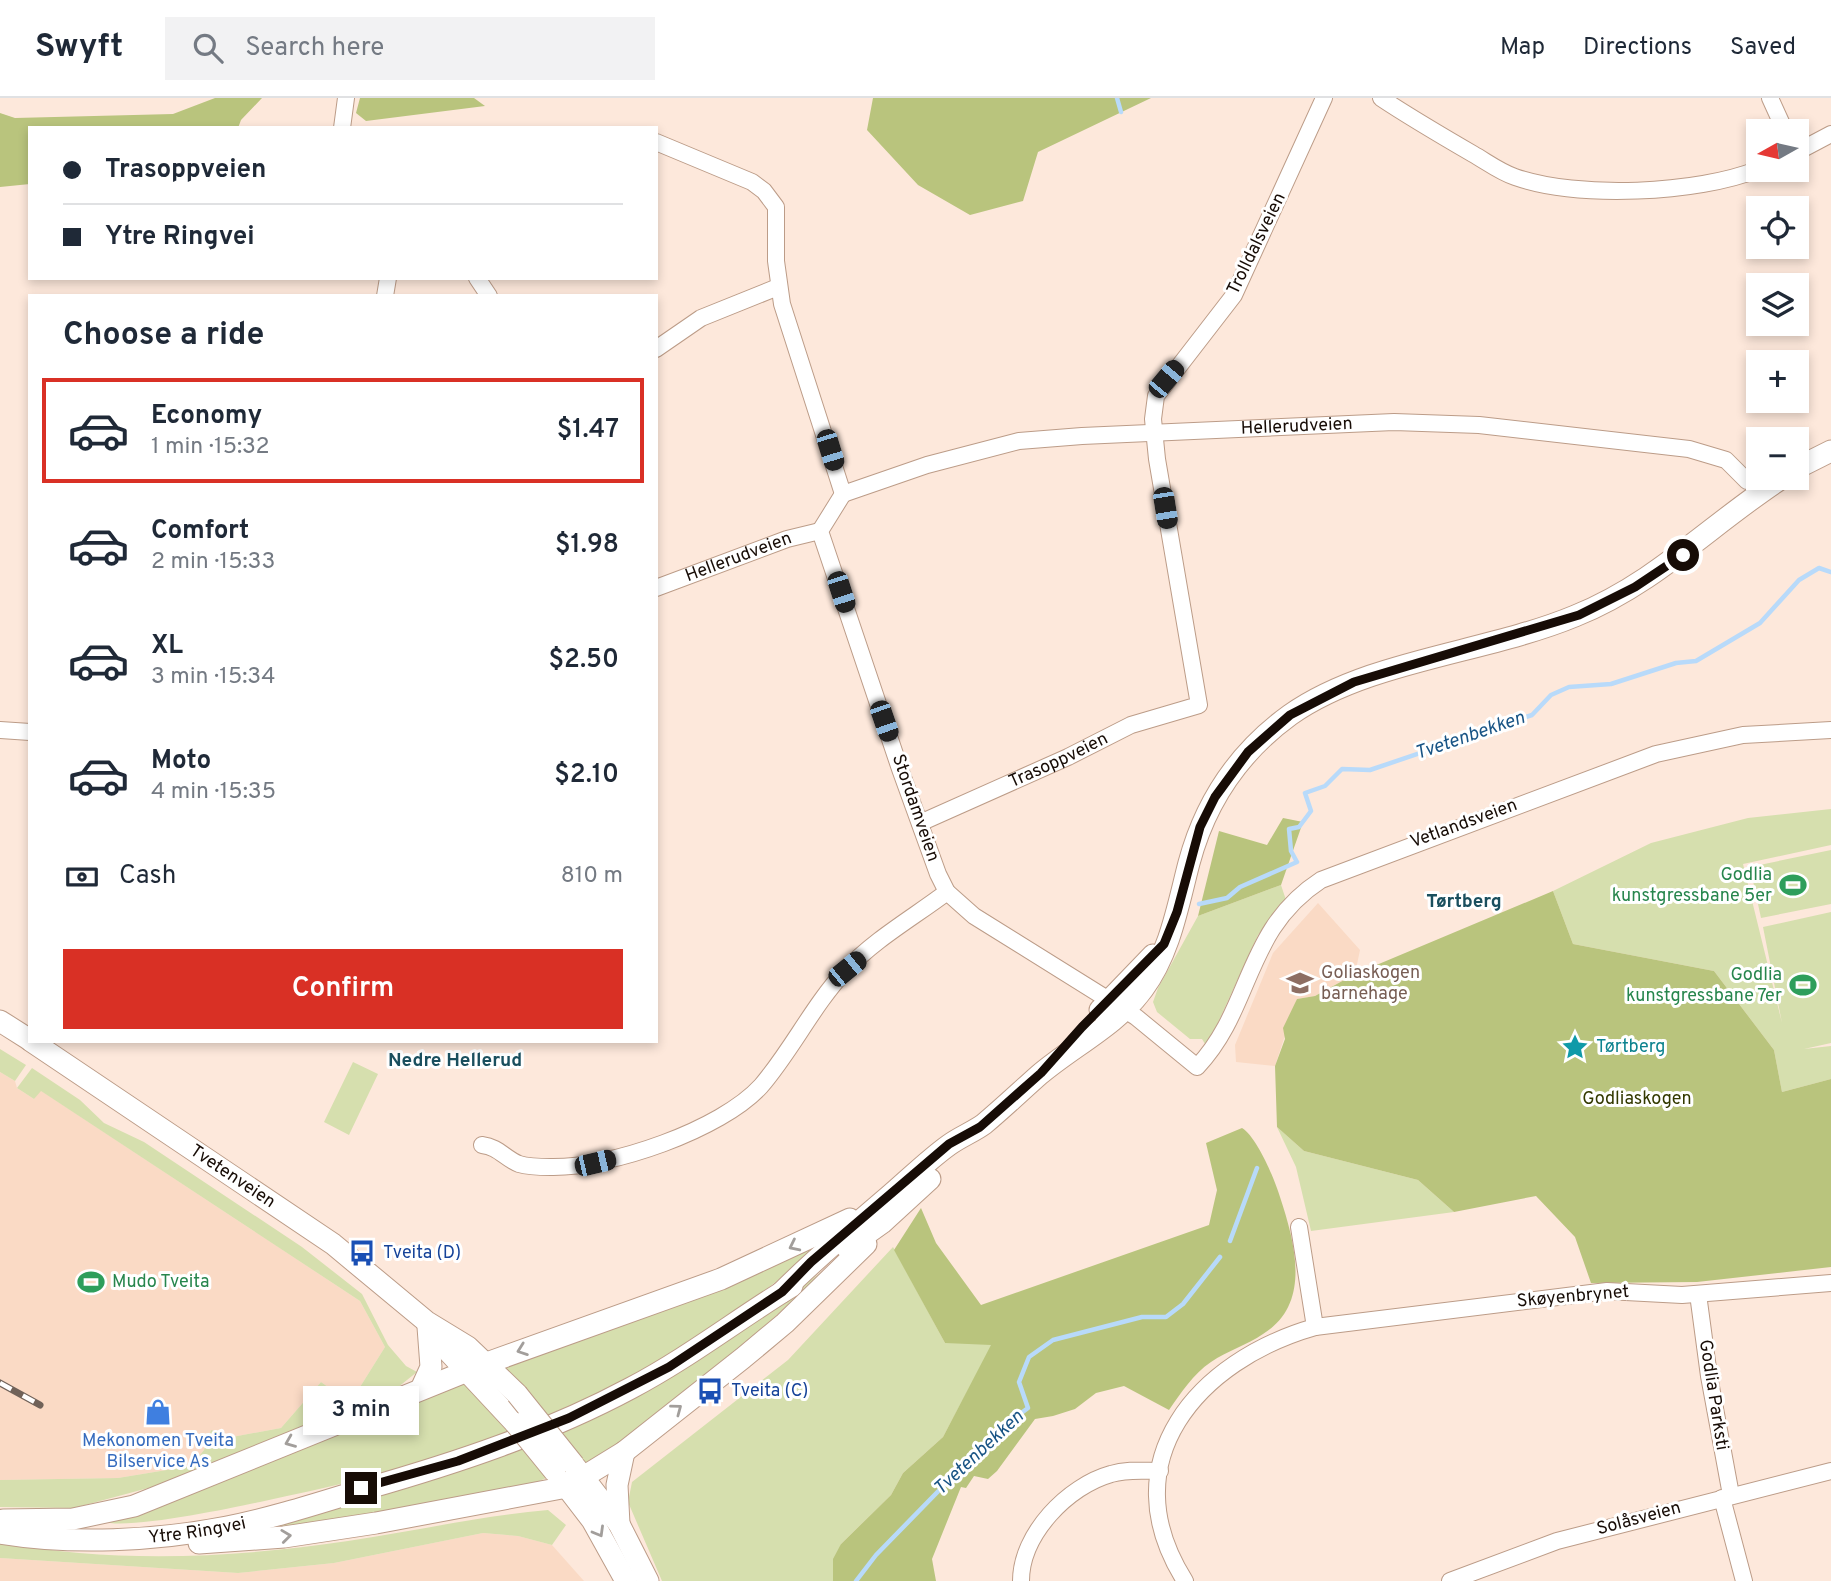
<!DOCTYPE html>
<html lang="en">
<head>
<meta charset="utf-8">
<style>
  body { margin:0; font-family:Overpass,sans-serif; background:#f2f2f3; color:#1f2937; height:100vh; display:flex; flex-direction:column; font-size:26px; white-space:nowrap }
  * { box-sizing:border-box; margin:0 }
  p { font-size:23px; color:#747a83 }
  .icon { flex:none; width:38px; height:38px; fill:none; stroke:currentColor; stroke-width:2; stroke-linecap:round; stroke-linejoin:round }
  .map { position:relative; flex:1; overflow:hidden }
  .sheet { position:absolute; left:28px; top:196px; width:630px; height:749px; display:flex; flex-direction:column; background:#fff; border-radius:0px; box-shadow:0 4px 10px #0003 }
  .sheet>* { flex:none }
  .banner { position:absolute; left:28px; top:28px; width:630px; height:154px; border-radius:0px; box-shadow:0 4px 10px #0003; display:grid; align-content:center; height:154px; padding:0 35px; background:#fff }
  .needle { width:46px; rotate:262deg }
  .buttons { position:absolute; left:1746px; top:21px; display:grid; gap:14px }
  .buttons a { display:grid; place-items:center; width:63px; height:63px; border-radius:0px; background:#fff; box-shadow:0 4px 10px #0003; font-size:35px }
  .end { position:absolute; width:32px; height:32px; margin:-16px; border:9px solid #170c06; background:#fff; box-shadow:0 0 0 4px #fff }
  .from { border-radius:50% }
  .bubble { position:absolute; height:49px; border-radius:0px; background:#fff; box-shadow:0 4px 10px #0003; font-size:23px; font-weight:600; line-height:49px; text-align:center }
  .car { position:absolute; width:21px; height:42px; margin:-21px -10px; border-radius:9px; box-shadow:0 0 5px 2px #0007; background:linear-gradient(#222 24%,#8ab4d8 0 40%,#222 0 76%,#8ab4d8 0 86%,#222 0) }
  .banner b { display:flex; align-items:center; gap:24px; height:66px; font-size:26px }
  .banner b+b { border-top:2px solid #e0e1e3 }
  .banner i { width:18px; height:18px; background:#1f2937 }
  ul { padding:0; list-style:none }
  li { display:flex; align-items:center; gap:21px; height:105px; margin:0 14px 10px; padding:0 21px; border:4px solid transparent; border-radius:0px }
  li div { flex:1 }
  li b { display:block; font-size:26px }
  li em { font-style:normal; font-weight:600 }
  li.active { border-color:#d93025 }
  li>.icon { width:63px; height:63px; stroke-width:1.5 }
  h2 { padding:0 35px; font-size:32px; line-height:84px }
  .pay { display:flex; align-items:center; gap:18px; height:77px; padding:0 35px; font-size:26px }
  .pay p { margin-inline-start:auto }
  .cta { display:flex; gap:14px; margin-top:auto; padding:14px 35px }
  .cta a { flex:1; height:80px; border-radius:0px; background:#d93025; color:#fff; font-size:28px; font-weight:600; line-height:80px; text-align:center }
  header { display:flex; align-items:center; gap:42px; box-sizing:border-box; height:98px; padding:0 35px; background:#fff; border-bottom:2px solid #e0e1e3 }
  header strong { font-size:33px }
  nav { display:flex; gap:38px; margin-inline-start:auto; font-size:24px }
  .search { width:490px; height:63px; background:#f2f2f3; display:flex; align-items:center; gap:18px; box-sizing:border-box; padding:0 24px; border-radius:0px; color:#747a83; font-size:26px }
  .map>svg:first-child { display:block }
  .built { fill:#fadac5 }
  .green { fill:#d6dfae }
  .forest { fill:#b9c47d }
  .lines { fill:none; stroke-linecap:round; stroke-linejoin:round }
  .stream { stroke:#b8dafa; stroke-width:4.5 }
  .minor-casing { stroke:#bc9c88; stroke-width:18 }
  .secondary-casing { stroke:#bc9c88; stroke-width:23 }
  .minor { stroke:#fff; stroke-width:16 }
  .secondary { stroke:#fff; stroke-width:21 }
  .rail-casing { stroke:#706259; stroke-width:7 }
  .rail { stroke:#fff; stroke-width:4.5; stroke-dasharray:13; stroke-linecap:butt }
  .secondary-bridge-casing { stroke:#bc9c88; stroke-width:23; stroke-linecap:butt }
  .secondary-bridge { stroke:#fff; stroke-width:21 }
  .oneway { stroke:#a29e9b }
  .route { stroke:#170c06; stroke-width:9 }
  .labels { text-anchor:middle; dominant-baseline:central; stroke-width:6; stroke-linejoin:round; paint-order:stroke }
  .street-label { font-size:18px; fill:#170c06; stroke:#fff }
  .leisure-label { font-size:18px; fill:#27864d; stroke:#fff; text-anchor:end }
  .education-label { font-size:18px; fill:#785e54; stroke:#fff; text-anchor:start }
  .culture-label { font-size:18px; fill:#0d838f; stroke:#fff; text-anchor:start }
  .park-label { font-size:18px; fill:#333900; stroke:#fff }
  .transit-label { font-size:18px; fill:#164399; stroke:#fff; text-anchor:start }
  .shop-label { font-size:18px; fill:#366cbe; stroke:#fff }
  .water-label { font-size:19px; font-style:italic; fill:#195485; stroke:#fff }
  .neighbourhood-label { font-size:19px; font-weight:bold; fill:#1a4f5e; stroke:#fff }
</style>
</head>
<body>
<header>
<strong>Swyft</strong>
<div class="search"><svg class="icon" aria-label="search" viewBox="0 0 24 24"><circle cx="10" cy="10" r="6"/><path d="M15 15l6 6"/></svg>Search here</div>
<nav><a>Map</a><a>Directions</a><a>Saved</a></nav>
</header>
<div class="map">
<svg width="1831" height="1483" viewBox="0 0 1831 1483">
  <rect width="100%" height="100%" fill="#fde8db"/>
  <path class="built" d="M 1318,805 L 1360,852 L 1355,876 L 1315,898 L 1297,901 L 1275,968 L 1236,964 L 1235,947 L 1273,855 Z
    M 0,974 L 15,983 L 17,990 L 34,1001 L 40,992 L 360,1203 L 385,1249 L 350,1305 L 321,1284 L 281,1330 L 232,1339 L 211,1332 L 204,1352 L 191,1368 L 118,1380 L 0,1382 Z
    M 483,1435 L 518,1438 L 552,1447 L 584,1483 L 0,1483 L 0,1460 L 238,1475 L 334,1465 Z"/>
  <path class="green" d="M 1831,711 L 1831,747 L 1743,766 L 1782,925 L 1763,829 L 1831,814 L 1831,945 L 1804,951 L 1831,948 L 1831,981 L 1782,994 L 1774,952 L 1714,873 L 1573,846 L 1553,793 L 1651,745 L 1748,720 Z
    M 1831,752 L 1831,806 L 1761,820 L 1750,769 Z
    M 1281,787 L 1286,802 L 1258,837 L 1211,940 L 1205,946 L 1202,941 L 1190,941 L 1157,914 L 1153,904 L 1158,890 L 1198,818 Z
    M 0,951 L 26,967 L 15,983 L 0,974 Z
    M 353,964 L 378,976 L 349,1037 L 324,1024 Z
    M 32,970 L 80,1002 L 104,1025 L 144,1044 L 302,1149 L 362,1196 L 388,1247 L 406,1268 L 417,1274 L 392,1294 L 349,1312 L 332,1312 L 270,1346 L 152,1389 L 74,1410 L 0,1409 L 0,1382 L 118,1380 L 191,1368 L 204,1352 L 211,1332 L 232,1339 L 281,1330 L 321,1284 L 350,1305 L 385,1249 L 360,1203 L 41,993 L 34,1001 L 17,990 Z
    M 1277,1029 L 1304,1053 L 1418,1082 L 1454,1114 L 1311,1133 L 1296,1069 Z
    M 824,1143 C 720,1237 597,1307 465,1351 C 398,1374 329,1389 260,1404 C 227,1411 133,1431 103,1424 Z
    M 893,1149 L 945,1245 L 993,1245 L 943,1339 L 903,1375 L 891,1397 L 841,1446 L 833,1483 L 662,1483 L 628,1404 L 632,1384 L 788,1262 Z
    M 831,1167 L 727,1263 L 592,1365 L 579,1365 L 522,1391 L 290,1431 L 239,1432 L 421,1384 L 774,1209 Z
    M 548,1412 L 566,1427 L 552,1447 L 518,1438 L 483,1435 L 334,1465 L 238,1475 L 0,1460 L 0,1444 C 115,1466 233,1460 348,1443 C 415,1433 480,1418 548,1412 Z"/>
  <path class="forest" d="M 215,0 L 262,0 L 241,22 L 238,30 L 30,30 L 30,86 L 0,89 L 0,15 L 15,20 L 173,16 Z
    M 360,0 L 474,0 L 485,8 L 366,23 L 356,15 Z
    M 873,0 L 1151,0 L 1038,54 L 1023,103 L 970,117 L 918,87 L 867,32 Z
    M 1283,720 L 1303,724 L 1281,787 L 1198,818 L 1219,733 L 1267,747 Z
    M 1553,793 L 1573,846 L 1714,873 L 1774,952 L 1782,994 L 1831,981 L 1831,1169 L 1697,1184 L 1591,1185 L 1575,1139 L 1536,1098 L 1454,1114 L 1418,1082 L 1304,1053 L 1277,1029 L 1275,968 L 1285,941 L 1283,930 L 1297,901 L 1315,898 L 1355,876 Z
    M 1242,1030 C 1257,1039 1275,1082 1280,1099 C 1295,1145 1312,1206 1263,1236 C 1247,1247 1227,1253 1211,1264 C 1193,1276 1181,1295 1169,1312 L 1124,1288 L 1096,1295 L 1075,1311 L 1053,1318 L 1035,1321 L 997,1373 L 988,1381 L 974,1378 L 966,1390 L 961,1389 L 932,1461 L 936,1483 L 833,1483 L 833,1461 L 841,1446 L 891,1397 L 903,1375 L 943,1339 L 991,1247 L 945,1245 L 894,1152 L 921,1110 L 936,1145 L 981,1207 L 1209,1127 L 1217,1092 L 1206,1045 Z"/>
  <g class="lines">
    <path class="stream" d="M 1117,0 L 1121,14
      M 1199,806 L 1227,800 L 1240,789 L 1297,764 L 1291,753 L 1289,731 L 1299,729 L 1311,713 L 1305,695 L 1325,688 L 1342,671 L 1370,672 L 1532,617 L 1551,597 L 1569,589 L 1611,586 L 1676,565 L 1696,563 L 1760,525 L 1799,482 L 1819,470 L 1831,474
      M 1230,1143 L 1257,1070
      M 856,1483 L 876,1457 L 997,1333 L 1028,1310 L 1019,1284 L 1029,1259 L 1053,1242 L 1142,1219 L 1166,1219 L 1183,1206 L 1220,1159"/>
    <g class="minor-casing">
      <g id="minor">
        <path d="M 1381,0 C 1411,20 1442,38 1473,56 C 1487,64 1500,74 1515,79 C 1578,101 1697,96 1759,71"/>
        <path d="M 1770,0 L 1785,33"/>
        <path d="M 342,30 L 346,0"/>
        <path d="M 656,44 L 752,84 L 764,93 L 776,109 L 776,163 L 782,206 L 843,396"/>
        <path d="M 1797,54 L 1831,36"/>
        <path d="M 477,180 L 489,198"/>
        <path d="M 385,198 L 388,180"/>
        <path d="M 656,251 L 701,220 L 778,189"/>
        <path d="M 843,396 L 820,433 L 900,671 L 938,776 L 947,794 L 974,818 L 1136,919 L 1197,969 C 1253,910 1244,832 1321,782 L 1656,656 L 1743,637 L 1831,632"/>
        <path id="s1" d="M 843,396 L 927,367 L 1019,343 L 1082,338 L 1394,324 L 1479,327 L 1689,351 L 1726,362 L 1747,383"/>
        <path id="s2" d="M 656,490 L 787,441 L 820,433"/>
        <path d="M 0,632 L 30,634"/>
        <path id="s3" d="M 920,725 L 1068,659 L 1131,627 L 1199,607 L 1157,361 L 1153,321 L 1156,298 L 1234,197 L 1324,0"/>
        <path d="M 482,1047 C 499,1049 504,1060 519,1066 C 529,1069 541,1069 551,1069 C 610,1070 721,1032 761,988 C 792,952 813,907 846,872 C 875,841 914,819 947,794"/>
        <path d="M 1299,1129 L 1315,1229"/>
        <path d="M 1698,1196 L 1709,1278 L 1731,1397"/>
        <path d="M 1722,1400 L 1744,1483"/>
        <path d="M 1021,1483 C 1021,1436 1068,1388 1111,1376 C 1127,1371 1144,1373 1160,1373"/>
        <path d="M 1185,1483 C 1109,1363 1199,1262 1315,1229 L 1607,1193 L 1682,1197 L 1831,1185"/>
        <path d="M 1450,1483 L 1557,1443 L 1831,1373"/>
      </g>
    </g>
    <g class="secondary-casing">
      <g id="secondary">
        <path d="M 1797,370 L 1831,353"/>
        <path d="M 1100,912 L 1153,857"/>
        <path d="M 0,923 L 30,942"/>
        <path id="s4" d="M 31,943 L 333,1146 L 427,1224 L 468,1249 L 517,1296"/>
        <path d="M 847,1150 L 882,1125 L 930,1081"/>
        <path d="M 782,1194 C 816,1160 852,1130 888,1099 C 908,1082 928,1062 949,1047 C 960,1039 973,1034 984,1026 C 1003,1010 1021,993 1039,977 C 1073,948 1117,927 1143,891 C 1170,855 1178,807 1189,765 C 1205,705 1239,654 1290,617 C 1368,562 1486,555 1575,518 C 1655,486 1711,426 1782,380"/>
        <path d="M 430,1228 L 446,1251 L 515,1325"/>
        <path d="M 421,1291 L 431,1269 L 428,1229"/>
        <path d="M 576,1370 L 619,1426 L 648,1483"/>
        <path d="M 559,1379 L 592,1422 L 626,1483"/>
        <path d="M 3,1422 L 73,1421 L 134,1408 L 487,1265 L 721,1181 L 850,1121"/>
        <path d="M 619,1426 L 617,1387 L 624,1354"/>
        <path id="s5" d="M 0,1435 C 72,1447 155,1443 227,1429 C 273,1420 319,1405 365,1391 C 456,1365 547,1335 631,1290 C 688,1260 738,1221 792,1188"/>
        <path d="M 199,1445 L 284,1439 L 376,1425 L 567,1389 L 624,1354 L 743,1260 L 785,1225 L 866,1146"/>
      </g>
    </g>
    <use href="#minor" class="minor"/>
    <use href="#secondary" class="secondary"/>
    <g class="rail-casing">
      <path id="rail" d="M 0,1285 L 40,1307"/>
    </g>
    <use href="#rail" class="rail"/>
    <g class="secondary-bridge-casing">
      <path id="secondary-bridge" d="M 517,1296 L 574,1367
        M 515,1325 L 555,1374"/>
    </g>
    <use href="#secondary-bridge" class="secondary-bridge"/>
  </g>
  <defs><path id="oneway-chevron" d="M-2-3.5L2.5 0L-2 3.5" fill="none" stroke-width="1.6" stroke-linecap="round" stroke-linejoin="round" transform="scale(1.75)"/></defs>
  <g class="oneway">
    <use href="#oneway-chevron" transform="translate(794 1148) rotate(154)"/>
    <use href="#oneway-chevron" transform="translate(522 1252) rotate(160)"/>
    <use href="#oneway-chevron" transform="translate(677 1311) rotate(-37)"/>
    <use href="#oneway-chevron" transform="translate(290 1344) rotate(158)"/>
    <use href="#oneway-chevron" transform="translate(599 1434) rotate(60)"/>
    <use href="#oneway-chevron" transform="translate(286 1438) rotate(-7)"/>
  </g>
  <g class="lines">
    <path class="route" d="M 361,1390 L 458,1363 L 569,1320 L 669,1269 L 782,1194 L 811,1164 L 949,1046 L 980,1029 L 1041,975 L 1082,929 L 1164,846 L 1177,814 L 1200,729 L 1215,699 L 1248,654 L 1290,617 L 1354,584 L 1579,517 L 1635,489 L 1683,457"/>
  </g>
  <defs>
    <g id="stadium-bare" transform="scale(2.1)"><path d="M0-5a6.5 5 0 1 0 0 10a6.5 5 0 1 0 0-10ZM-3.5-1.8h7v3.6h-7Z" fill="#2e9e5b" stroke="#fff" stroke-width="2.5" paint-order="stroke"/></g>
    <g id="school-bare" transform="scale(2.1)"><path d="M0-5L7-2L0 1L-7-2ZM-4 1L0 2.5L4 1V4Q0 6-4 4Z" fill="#8d6e63" stroke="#fff" stroke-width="2.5" paint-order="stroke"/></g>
    <g id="sight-bare" transform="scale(2.1)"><path d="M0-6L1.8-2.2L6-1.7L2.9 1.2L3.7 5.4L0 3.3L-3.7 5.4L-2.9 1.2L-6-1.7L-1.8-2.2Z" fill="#0f9aa8" stroke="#fff" stroke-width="2.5" paint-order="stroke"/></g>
    <g id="bus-bare" transform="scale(2.1)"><path d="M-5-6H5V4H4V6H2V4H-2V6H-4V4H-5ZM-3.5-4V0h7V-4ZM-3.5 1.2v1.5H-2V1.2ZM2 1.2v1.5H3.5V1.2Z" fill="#1a4fb4" stroke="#fff" stroke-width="2.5" paint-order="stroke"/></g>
    <g id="shop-bare" transform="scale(2.1)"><path d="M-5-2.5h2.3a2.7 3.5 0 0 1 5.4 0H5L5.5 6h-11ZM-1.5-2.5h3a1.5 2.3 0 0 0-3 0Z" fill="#3f7fe0" stroke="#fff" stroke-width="2.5" paint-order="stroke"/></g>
  </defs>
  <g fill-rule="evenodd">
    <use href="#stadium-bare" x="1793" y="787"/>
    <use href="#school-bare" x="1300" y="885"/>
    <use href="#stadium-bare" x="1803" y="887"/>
    <use href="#sight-bare" x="1575" y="949"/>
    <use href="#bus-bare" x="362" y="1155"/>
    <use href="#stadium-bare" x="91" y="1184"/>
    <use href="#bus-bare" x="710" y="1293"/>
    <use href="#shop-bare" x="158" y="1314"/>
  </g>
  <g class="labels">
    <g class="street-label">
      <text transform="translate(1257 146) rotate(-64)">Trolldalsveien</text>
      <text stroke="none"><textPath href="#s1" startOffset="462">Hellerudveien</textPath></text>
      <text stroke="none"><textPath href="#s2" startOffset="88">Hellerudveien</textPath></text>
      <text stroke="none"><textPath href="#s3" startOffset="152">Trasoppveien</textPath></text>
      <text transform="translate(915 710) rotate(71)">Stordamveien</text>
      <text transform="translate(1464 726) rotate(-20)">Vetlandsveien</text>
      <text stroke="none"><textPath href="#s4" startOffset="243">Tvetenveien</textPath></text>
      <text transform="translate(1573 1199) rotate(-5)">Skøyenbrynet</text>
      <text transform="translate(1713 1297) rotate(81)">Godlia Parksti</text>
      <text transform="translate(1639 1421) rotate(-15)">Solåsveien</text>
      <text stroke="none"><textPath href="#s5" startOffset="198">Ytre Ringvei</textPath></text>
    </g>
    <g class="leisure-label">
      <text x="1772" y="777">Godlia<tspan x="1772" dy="21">kunstgressbane 5er</tspan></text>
      <text x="1782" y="877">Godlia<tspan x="1782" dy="21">kunstgressbane 7er</tspan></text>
      <text x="112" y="1184" text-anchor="start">Mudo Tveita</text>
    </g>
    <g class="education-label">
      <text x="1321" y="875">Goliaskogen<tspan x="1321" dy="21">barnehage</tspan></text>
    </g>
    <g class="culture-label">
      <text x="1596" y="949">Tørtberg</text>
    </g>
    <g class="park-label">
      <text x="1637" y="1001">Godliaskogen</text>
    </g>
    <g class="transit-label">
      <text x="383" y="1155">Tveita (D)</text>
      <text x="731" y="1293">Tveita (C)</text>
    </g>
    <g class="shop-label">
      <text x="158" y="1343">Mekonomen Tveita<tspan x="158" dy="21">Bilservice As</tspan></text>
    </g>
    <g class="water-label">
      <text transform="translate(1470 638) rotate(-19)">Tvetenbekken</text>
      <text transform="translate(979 1355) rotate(-43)">Tvetenbekken</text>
    </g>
    <g class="neighbourhood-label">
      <text x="1464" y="804">Tørtberg</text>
      <text x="455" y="963">Nedre Hellerud</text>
    </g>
  </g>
</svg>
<div class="buttons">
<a><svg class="needle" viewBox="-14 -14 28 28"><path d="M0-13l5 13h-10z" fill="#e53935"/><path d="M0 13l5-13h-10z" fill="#747a83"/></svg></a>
<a><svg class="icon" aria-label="locate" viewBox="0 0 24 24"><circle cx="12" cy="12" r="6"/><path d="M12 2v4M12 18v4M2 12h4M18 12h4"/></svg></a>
<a><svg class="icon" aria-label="layers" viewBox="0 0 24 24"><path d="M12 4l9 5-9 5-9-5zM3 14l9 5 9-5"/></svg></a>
<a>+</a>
<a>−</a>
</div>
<i class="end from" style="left:1683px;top:457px"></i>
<i class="end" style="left:361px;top:1390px"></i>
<div class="bubble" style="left:303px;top:1288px;width:116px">3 min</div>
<i class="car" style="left:1166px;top:281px;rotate:40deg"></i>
<i class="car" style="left:830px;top:352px;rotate:163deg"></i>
<i class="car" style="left:1165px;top:410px;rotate:171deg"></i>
<i class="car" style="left:841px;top:494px;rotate:162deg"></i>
<i class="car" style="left:884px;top:623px;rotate:161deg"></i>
<i class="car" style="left:847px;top:871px;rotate:51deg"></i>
<i class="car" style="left:595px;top:1065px;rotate:77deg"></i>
<div class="banner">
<b><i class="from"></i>Trasoppveien</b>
<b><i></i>Ytre Ringvei</b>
</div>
<section class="sheet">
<h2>Choose a ride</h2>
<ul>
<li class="active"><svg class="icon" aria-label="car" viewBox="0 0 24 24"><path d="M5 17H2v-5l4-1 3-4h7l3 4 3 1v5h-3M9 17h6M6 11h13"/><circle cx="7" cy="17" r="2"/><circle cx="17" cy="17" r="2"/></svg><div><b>Economy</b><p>1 min · 15:32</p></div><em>$1.47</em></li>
<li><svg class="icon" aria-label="car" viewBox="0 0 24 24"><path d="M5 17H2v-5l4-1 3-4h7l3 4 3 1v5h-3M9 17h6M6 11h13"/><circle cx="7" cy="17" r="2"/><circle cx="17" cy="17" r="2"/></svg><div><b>Comfort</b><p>2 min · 15:33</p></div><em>$1.98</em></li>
<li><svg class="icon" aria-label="car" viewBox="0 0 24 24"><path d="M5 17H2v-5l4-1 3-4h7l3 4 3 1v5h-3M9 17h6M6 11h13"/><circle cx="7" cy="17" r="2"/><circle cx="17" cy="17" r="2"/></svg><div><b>XL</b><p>3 min · 15:34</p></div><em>$2.50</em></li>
<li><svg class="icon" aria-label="car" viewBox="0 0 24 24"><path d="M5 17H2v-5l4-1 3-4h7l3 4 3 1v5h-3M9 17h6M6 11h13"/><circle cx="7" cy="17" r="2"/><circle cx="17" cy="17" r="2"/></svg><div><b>Moto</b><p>4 min · 15:35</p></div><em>$2.10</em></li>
</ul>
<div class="pay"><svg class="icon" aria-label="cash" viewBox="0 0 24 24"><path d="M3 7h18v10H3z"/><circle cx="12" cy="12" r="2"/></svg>Cash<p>810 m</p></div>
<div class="cta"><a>Confirm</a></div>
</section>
</div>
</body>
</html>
